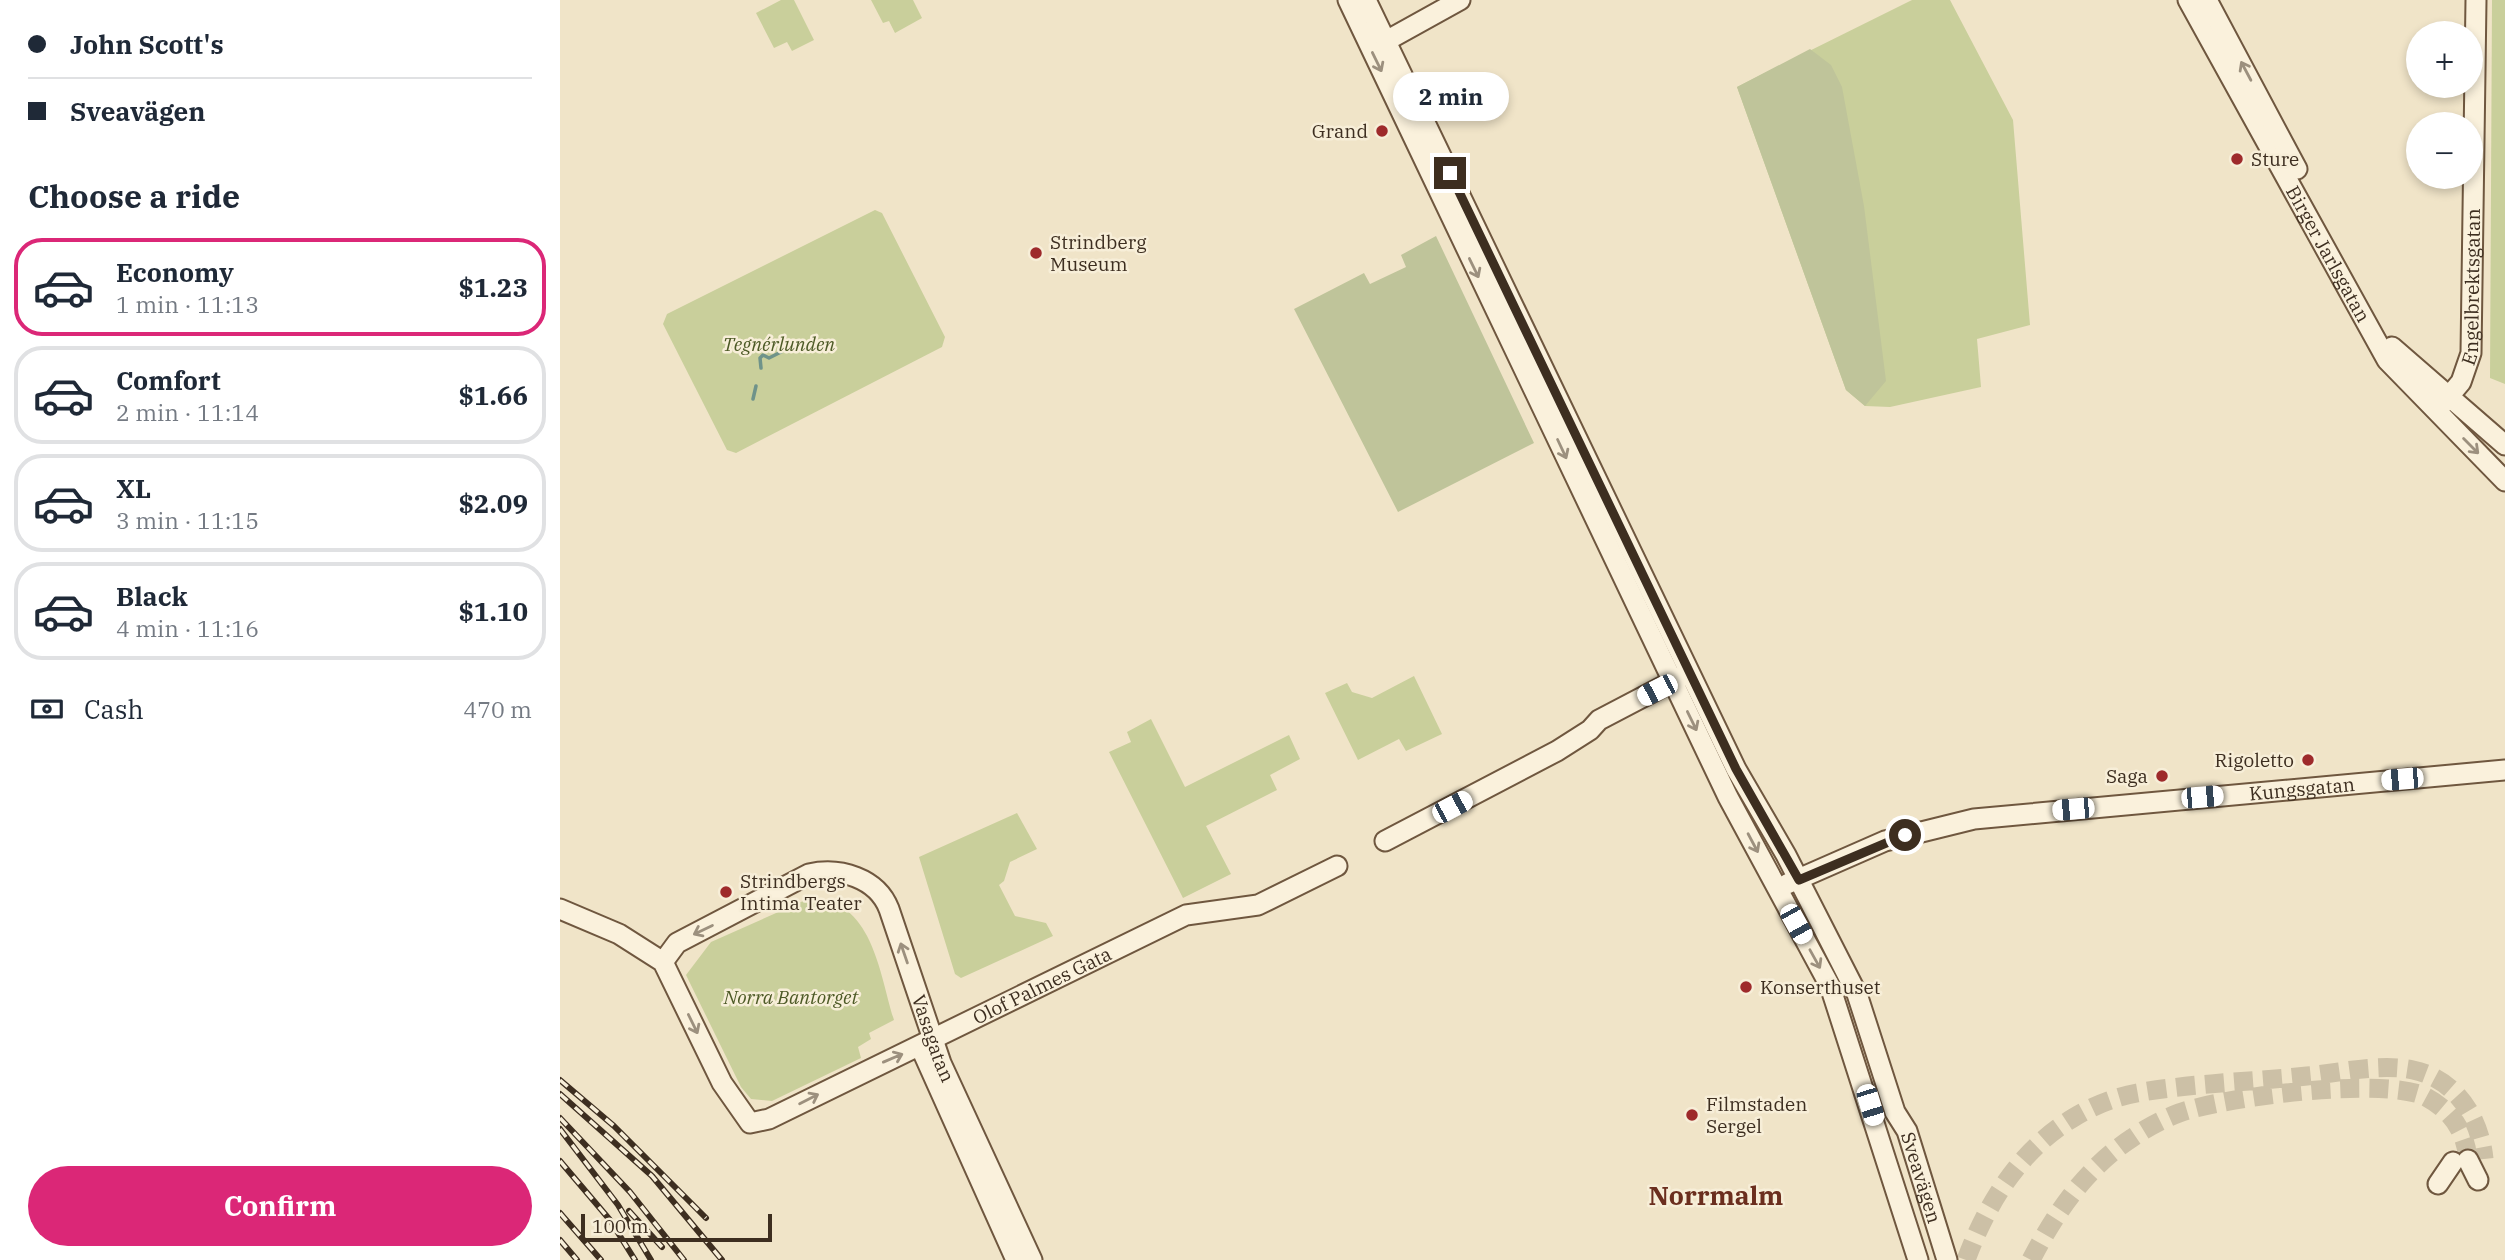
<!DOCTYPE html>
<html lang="en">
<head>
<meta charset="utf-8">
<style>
  body { margin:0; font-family:"IBM Plex Serif",serif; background:#f2f2f3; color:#1f2937; height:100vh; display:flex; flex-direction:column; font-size:26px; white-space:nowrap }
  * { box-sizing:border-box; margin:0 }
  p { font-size:23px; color:#747a83 }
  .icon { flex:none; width:38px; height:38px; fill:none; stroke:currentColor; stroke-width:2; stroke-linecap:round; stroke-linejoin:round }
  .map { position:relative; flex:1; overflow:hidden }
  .panel { display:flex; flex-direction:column; background:#fff; width:560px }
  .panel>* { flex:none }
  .hud { display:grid; align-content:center; height:154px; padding:0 28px; background:#fff }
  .buttons { position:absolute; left:1846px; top:21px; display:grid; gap:14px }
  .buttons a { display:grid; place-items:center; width:77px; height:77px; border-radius:50%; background:#fff; box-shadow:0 4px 10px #0003; font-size:35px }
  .scale { position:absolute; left:21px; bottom:18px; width:191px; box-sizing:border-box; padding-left:7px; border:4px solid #3d2e20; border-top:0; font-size:19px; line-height:24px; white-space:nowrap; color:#3d2e20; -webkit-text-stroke:5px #f7eed8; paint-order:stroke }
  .end { position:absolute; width:32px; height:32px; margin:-16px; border:9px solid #3d2e20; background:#fff; box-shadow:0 0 0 4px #fff }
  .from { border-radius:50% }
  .bubble { position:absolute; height:49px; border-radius:24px; background:#fff; box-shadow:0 4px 10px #0003; font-size:23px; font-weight:700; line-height:49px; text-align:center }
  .car { position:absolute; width:21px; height:42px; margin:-21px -10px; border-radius:9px; box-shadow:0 0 5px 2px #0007; background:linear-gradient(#fff 24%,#345 0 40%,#fff 0 76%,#345 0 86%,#fff 0) }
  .hud b { display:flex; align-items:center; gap:24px; height:66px; font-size:26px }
  .hud b+b { border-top:2px solid #e0e1e3 }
  .hud i { width:18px; height:18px; background:#1f2937 }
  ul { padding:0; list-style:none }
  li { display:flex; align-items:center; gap:21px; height:98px; margin:0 14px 10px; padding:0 14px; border:4px solid #e0e1e3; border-radius:28px }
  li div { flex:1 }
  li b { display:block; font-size:26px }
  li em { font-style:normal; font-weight:700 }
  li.selected { border-color:#db2777 }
  li>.icon { width:63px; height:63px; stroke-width:1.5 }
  h2 { padding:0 28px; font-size:32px; line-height:84px }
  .pay { display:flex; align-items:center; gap:18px; height:77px; padding:0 28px; font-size:26px }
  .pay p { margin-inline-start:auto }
  .button { display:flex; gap:14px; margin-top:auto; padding:14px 28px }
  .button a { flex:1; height:80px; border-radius:42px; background:#db2777; color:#fff; font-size:28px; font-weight:700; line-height:80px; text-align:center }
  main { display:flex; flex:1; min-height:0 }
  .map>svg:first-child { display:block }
  .green { fill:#c9cf9b }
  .cemetery { fill:#bfc49a }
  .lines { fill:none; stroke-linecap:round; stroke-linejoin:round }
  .stream { stroke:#6f938a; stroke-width:3.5 }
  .secondary-tunnel { stroke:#ccc0a6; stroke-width:19; stroke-dasharray:19 10; stroke-linecap:butt }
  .secondary-casing { stroke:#6f573f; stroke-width:23 }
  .secondary { stroke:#faf1dc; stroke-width:19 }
  .rail-casing { stroke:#3d2e20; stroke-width:6 }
  .rail { stroke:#f7eed8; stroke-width:3.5; stroke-dasharray:10; stroke-linecap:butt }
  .oneway { stroke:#9c907e }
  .route { stroke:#3d2e20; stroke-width:9 }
  .poi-dot { fill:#9e2a2b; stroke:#f7eed8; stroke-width:2.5 }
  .labels { text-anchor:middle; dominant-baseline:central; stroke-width:5; stroke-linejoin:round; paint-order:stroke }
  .poi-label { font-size:19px; fill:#3d2e20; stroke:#f7eed8; text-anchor:start }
  .street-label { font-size:19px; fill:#3d2e20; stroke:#f7eed8 }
  .park-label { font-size:19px; font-style:italic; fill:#4d5a26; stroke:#f7eed8 }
  .district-label { font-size:26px; font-weight:bold; fill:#6b2e1e; stroke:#f7eed8 }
</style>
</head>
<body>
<main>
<section class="panel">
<div class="hud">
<b><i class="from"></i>John Scott's</b>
<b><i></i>Sveavägen</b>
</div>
<h2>Choose a ride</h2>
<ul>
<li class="selected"><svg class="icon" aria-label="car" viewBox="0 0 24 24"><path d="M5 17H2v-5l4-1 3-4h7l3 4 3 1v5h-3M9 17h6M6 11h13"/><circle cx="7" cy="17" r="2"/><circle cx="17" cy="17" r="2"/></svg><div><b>Economy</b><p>1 min · 11:13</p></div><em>$1.23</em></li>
<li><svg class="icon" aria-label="car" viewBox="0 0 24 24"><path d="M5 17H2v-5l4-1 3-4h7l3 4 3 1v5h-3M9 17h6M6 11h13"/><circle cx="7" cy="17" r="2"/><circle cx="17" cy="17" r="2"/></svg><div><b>Comfort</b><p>2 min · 11:14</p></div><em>$1.66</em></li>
<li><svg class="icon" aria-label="car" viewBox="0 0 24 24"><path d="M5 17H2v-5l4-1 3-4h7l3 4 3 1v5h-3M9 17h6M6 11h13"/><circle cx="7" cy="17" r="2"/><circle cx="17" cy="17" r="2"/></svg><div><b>XL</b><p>3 min · 11:15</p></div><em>$2.09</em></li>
<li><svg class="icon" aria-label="car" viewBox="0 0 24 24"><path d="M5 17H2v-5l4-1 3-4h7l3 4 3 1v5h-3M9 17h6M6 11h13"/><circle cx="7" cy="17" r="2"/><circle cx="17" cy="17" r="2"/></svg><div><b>Black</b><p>4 min · 11:16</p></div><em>$1.10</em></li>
</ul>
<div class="pay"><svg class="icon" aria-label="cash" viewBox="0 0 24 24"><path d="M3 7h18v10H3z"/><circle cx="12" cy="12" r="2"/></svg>Cash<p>470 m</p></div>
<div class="button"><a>Confirm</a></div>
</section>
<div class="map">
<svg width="1945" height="1260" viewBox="0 0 1945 1260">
  <rect width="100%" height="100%" fill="#f0e4c8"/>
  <path class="green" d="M 221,0 L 234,0 L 254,40 L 232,51 L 227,42 L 214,48 L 196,13 Z
    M 311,0 L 353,0 L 362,18 L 335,33 L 329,21 L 323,23 Z
    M 1352,0 L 1390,0 L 1453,120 L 1470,325 L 1417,339 L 1421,387 L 1330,407 L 1305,406 L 1286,390 L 1177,87 Z
    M 1932,0 L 1945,0 L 1945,384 L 1930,378 Z
    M 315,210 L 322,213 L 385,337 L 382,347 L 176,453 L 167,450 L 103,324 L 107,314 Z
    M 854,676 L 882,734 L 846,751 L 839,739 L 798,760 L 765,693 L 787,683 L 792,692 L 812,698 Z
    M 591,719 L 625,787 L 729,735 L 740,759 L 710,775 L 717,790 L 646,826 L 671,874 L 623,898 L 549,752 L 571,742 L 567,732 Z
    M 457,813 L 477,849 L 450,862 L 444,881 L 439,885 L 455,916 L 486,923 L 493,936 L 401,978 L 395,974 L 359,857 Z
    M 250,898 C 313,900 319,972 334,1020 L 309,1033 L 311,1039 L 298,1047 L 301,1058 L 212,1101 L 191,1099 L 181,1087 L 126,975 L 151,942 Z"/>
  <path class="cemetery" d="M 1250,49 L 1271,65 L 1282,87 L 1304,206 L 1326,381 L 1305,406 L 1286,390 L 1177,87 Z
    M 876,236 L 974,443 L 838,512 L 734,309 L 804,273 L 810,284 L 846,267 L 841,255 Z"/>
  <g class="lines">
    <path class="stream" d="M 201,368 L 200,358 L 203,355 L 209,358 L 221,352
      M 193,399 L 196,386"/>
    <path class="secondary-tunnel" d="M 1406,1260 C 1427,1203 1460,1150 1513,1118 C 1532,1106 1555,1097 1577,1093 C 1633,1083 1691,1082 1747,1076 C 1780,1073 1820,1063 1853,1070 C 1896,1079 1920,1118 1924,1159
      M 1471,1260 C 1496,1212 1526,1168 1572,1138 C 1586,1128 1603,1119 1619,1113 C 1663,1097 1826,1076 1866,1097 C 1892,1111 1906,1132 1908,1160"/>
    <g class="secondary-casing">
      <g id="secondary">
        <path d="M 788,0 L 1168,797 L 1270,986 L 1358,1260"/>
        <path id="s1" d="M 806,0 L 1176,769 L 1226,855 L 1297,994 L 1335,1112 L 1347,1131 L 1387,1260"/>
        <path id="s2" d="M 1628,0 L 1827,360 L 1945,481"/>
        <path d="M 1647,0 L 1737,169"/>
        <path d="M 826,41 L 900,0"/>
        <path d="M 1832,347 L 1945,445"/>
        <path id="s3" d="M 1879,408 L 1901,382 L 1911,353 L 1916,0"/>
        <path d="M 825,841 L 997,751 L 1030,730 L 1039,720 L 1123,676"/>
        <path id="s4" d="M 1227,884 L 1325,841 L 1414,819 L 1945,770"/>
        <path id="s5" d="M 0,909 L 59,934 L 103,962 L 162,1083 L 190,1123 L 209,1119 L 626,915 L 698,905 L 777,866"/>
        <path id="s6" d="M 103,962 L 117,943 L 249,874 C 280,867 317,878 329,909 L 381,1063 L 472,1260"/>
        <path d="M 360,1046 L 456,1260"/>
        <path d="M 1908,1160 L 1918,1180"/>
        <path d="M 1878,1184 L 1893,1162"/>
      </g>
    </g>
    <use href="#secondary" class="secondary"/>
    <g class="rail-casing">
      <path id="rail" d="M 0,1080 L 54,1126 L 146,1218
        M 0,1094 L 92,1176 L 162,1260
        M 0,1118 L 70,1192 L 124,1260
        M 0,1129 L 58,1205 L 91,1260
        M 0,1161 L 50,1220 L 75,1260
        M 69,1211 L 102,1247
        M 0,1213 L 41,1260
        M 0,1240 L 17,1260"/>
    </g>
    <use href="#rail" class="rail"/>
  </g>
  <defs><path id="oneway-shaft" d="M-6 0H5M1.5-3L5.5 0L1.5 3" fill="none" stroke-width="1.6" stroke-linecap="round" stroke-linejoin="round" transform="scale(1.75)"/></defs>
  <g class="oneway">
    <use href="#oneway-shaft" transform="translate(817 62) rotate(64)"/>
    <use href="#oneway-shaft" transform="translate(1686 71) rotate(-118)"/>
    <use href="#oneway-shaft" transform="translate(914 268) rotate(64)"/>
    <use href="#oneway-shaft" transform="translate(1911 446) rotate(45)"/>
    <use href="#oneway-shaft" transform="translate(1002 449) rotate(65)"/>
    <use href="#oneway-shaft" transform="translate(1132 721) rotate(64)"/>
    <use href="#oneway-shaft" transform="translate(1193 843) rotate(62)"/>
    <use href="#oneway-shaft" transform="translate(143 930) rotate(154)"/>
    <use href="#oneway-shaft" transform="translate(344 953) rotate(-109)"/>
    <use href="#oneway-shaft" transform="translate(1255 959) rotate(61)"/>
    <use href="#oneway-shaft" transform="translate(133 1024) rotate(64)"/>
    <use href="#oneway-shaft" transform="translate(333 1058) rotate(-23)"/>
    <use href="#oneway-shaft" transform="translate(249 1099) rotate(-27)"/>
  </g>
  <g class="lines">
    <path class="route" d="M 890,173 L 1176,769 L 1239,880 L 1345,835"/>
  </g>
  <g class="poi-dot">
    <circle cx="822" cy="131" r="7"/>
    <circle cx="1677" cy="159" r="7"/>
    <circle cx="476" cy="253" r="7"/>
    <circle cx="1748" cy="760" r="7"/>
    <circle cx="1602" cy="776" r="7"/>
    <circle cx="166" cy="892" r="7"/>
    <circle cx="1186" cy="987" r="7"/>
    <circle cx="1132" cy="1115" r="7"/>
  </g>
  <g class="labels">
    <g class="poi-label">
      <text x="808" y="131" text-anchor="end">Grand</text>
      <text x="1691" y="159">Sture</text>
      <text x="490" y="242">Strindberg<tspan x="490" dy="22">Museum</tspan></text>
      <text x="1734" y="760" text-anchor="end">Rigoletto</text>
      <text x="1588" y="776" text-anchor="end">Saga</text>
      <text x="180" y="881">Strindbergs<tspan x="180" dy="22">Intima Teater</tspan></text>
      <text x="1200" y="987">Konserthuset</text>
      <text x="1146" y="1104">Filmstaden<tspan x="1146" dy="22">Sergel</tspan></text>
    </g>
    <g class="street-label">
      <text stroke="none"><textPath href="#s2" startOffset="290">Birger Jarlsgatan</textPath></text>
      <text stroke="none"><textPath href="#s3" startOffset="131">Engelbrektsgatan</textPath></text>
      <text stroke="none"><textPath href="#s4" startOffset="528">Kungsgatan</textPath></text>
      <text stroke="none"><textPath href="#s5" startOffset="623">Olof Palmes Gata</textPath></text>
      <text stroke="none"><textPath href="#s6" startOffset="404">Vasagatan</textPath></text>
      <text stroke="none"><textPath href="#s1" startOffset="1304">Sveavägen</textPath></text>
    </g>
    <g class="park-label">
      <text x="219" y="344">Tegnérlunden</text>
      <text x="231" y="997">Norra Bantorget</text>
    </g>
    <g class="district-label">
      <text x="1156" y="1195">Norrmalm</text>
    </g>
  </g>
</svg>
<div class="buttons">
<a>+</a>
<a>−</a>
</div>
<div class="scale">100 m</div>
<i class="end from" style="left:1345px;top:835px"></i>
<i class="end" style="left:890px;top:173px"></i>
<div class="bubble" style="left:833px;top:72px;width:116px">2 min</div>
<i class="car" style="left:1097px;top:690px;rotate:243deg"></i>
<i class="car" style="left:1842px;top:779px;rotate:265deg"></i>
<i class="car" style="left:1642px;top:797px;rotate:85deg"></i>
<i class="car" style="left:892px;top:807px;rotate:62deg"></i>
<i class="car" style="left:1513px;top:809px;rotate:265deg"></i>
<i class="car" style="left:1236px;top:924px;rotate:151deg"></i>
<i class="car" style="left:1310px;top:1105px;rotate:163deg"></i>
</div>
</main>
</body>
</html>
